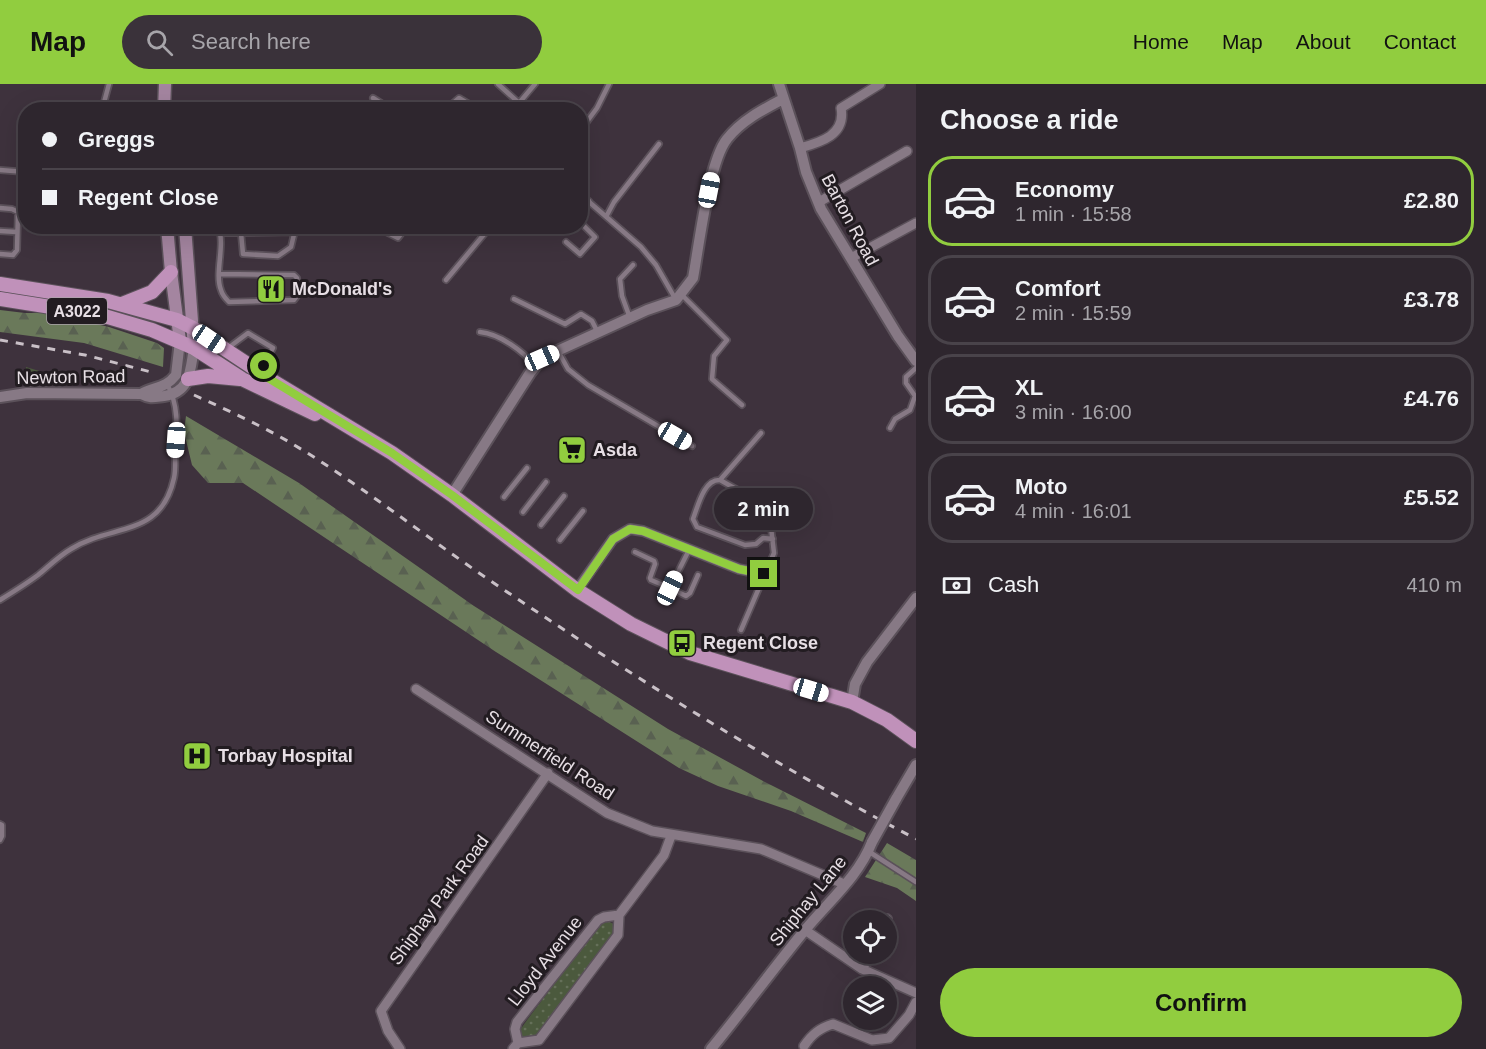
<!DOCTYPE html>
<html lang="en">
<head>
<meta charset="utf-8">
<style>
  body { margin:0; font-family:Helvetica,sans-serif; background:#3a323a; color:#f1f3f6; height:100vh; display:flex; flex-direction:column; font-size:22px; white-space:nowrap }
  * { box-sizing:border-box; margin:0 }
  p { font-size:20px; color:#a7a5aa }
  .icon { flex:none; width:33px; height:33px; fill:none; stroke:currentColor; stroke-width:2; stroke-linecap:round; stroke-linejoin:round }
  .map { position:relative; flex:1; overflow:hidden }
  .side { display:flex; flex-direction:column; background:#2e262e; width:570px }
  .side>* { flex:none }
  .banner { position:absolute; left:18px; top:18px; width:570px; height:132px; border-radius:24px; box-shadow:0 6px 24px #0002,0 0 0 2px #49434a; display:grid; align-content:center; height:132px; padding:0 24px; background:#2e262e }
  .buttons { position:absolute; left:843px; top:826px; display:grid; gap:12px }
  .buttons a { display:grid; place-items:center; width:54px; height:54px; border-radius:50%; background:#2e262e; box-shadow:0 6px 24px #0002,0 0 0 2px #49434a; font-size:30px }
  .end { position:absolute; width:27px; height:27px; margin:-14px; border:8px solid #91cd3f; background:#111; box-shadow:0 0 0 3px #111 }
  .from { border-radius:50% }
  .bubble { position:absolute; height:42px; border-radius:21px; background:#2e262e; box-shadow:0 6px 24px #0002,0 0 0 2px #49434a; font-size:20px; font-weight:800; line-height:42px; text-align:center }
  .car { position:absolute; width:18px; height:36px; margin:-18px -9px; border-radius:8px; box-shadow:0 0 4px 2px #0007; background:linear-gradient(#fff 24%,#345 0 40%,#fff 0 76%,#345 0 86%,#fff 0) }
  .banner b { display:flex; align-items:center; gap:21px; height:57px; font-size:22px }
  .banner b+b { border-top:2px solid #49434a }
  .banner i { width:15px; height:15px; background:#f1f3f6 }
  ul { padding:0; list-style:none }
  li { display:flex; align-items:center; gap:18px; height:90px; margin:0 12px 9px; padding:0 12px; border:3px solid #49434a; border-radius:24px }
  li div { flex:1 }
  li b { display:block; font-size:22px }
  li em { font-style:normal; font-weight:800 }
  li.selected { border-color:#91cd3f }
  li>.icon { width:54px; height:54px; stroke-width:1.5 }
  h2 { padding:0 24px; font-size:27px; line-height:72px }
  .pay { display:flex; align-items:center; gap:15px; height:66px; padding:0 24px; font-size:22px }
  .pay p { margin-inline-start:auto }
  .cta { display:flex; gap:12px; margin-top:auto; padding:12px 24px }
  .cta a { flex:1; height:69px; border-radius:36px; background:#91cd3f; color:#111; font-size:24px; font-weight:800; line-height:69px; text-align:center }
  header { display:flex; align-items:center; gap:36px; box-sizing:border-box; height:84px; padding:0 30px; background:#91cd3f; color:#111 }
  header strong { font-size:28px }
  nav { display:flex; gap:33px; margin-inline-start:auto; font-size:21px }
  .search { width:420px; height:54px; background:#3a323a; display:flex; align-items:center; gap:15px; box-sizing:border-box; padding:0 21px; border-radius:33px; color:#a7a5aa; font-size:22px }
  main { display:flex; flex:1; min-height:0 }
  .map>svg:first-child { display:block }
  .grass { fill:url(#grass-dots) }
  .forest { fill:url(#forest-firs) }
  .park { fill:url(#park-crowns) }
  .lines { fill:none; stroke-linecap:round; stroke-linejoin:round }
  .service-casing { stroke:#5b515a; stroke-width:8 }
  .minor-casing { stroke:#5b515a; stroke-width:12 }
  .tertiary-casing { stroke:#5b515a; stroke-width:14 }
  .secondary-casing { stroke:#5b515a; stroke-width:15 }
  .primary-casing { stroke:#5b515a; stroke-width:16 }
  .service { stroke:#877985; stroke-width:4.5 }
  .minor { stroke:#877985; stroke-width:9 }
  .tertiary { stroke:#877985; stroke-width:10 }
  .secondary { stroke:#a485a0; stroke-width:12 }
  .primary { stroke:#c091ba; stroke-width:14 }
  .rail { stroke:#c9c0c7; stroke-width:3; stroke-dasharray:8 8; stroke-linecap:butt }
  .tertiary-bridge-casing { stroke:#5b515a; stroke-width:14; stroke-linecap:butt }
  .tertiary-bridge { stroke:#877985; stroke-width:10 }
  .route { stroke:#91cd3f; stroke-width:8 }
  .labels { text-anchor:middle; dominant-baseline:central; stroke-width:6; stroke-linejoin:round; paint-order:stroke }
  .shield { fill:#221c21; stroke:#aca4aa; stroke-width:1.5 }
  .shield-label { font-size:16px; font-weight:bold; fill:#e7dfe5 }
  .street-label { font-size:18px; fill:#e7dfe5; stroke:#221c21 }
  .poi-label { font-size:18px; font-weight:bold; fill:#e7dfe5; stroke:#221c21; text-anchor:start }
</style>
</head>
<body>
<header>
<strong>Map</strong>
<div class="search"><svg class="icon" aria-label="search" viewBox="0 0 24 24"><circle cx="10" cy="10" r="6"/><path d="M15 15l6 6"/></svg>Search here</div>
<nav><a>Home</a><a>Map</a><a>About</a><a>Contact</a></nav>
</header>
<main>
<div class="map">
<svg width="916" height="965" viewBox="0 0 916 965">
  <defs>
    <pattern id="grass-dots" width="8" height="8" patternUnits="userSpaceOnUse" patternTransform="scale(1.5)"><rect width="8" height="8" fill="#4b593d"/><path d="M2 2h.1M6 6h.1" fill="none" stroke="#657059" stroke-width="1.8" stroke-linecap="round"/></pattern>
    <pattern id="forest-firs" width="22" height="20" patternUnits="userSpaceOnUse" patternTransform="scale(1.5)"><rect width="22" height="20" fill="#6a795a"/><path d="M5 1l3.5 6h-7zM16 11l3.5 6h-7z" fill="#596151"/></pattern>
    <pattern id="park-crowns" width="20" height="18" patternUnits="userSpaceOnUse" patternTransform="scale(1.5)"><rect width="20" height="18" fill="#4b593d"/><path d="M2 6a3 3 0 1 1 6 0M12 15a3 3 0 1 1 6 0" fill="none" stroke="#657059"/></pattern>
  </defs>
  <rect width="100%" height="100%" fill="#3e323d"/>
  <path class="grass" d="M 608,837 L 617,842 L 618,850 L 539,952 L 522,956 L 520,946 L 527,936 L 585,859 L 602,840 Z"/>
  <path class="forest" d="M 0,226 L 25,229 L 49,229 L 109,243 L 157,259 L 164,264 L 163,283 L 84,259 L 0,248 Z
    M 186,332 L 299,399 L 474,522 L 668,645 L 763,697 L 866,749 L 863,758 L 791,727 L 718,702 L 679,684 L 496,568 L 243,399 L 208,399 L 192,381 L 184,348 Z
    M 887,759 L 916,776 L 916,817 L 897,804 L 865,793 Z"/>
  <path class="park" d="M 26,283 L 72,297 L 25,301 Z"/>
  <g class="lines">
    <g class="service-casing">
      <path id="service" d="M 498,0 L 519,19 L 514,26
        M 373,14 L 392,26
        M 519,19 L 535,0
        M 102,26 L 109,0
        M 445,26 L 459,14 L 479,26
        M 580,47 L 597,24 L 609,0
        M 0,86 L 26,88
        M 580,110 L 641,163 L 656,181 L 676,216
        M 0,124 L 12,125 L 18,128 L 17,166 L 13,171 L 0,170
        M 607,131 L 614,118 L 659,60
        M 580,133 L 582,128 L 589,117
        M 218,142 C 226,161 214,189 221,206 C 222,210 226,215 229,218 L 294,216 L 297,212 L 297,194 L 294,191 L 220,190
        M 374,142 L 398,154 L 407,142
        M 0,147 L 17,148
        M 221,149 L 241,149 L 243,170 L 278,172 L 291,163 L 296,142
        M 241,149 L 295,148
        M 566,158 L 580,170 L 595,153 L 580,138
        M 446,196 L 491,142
        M 682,211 L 727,256 L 714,272 L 712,295 L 742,321
        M 514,215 L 565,240 L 581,230 L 592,237 L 598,249
        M 630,234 L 622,212 L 620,195 L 633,181
        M 480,248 C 500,250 523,267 535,282
        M 228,264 L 248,249 L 273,264 L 263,282 L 266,288
        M 558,267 L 568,285 L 588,301 L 692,362
        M 890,344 L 895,335 L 910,326 L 915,312 L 906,299 L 906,293 L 916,284
        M 720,396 C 704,395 698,422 693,435 L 697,443 L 745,461 L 756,460 L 763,454 L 773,455
        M 504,413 L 527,384
        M 523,428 L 546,398
        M 541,441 L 564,412
        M 560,456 L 583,427
        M 635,468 L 654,477 L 655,480 L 650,494 L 651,496 L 670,504 L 689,466
        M 670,504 L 686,512 L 690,509 L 698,491
        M 0,516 C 13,508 26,500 38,491 C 49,482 59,472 71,465 C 113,439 161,454 174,394 C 176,385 175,376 175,367 C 177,343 179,321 167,300
        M 741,546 L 774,469 L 769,426 L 761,419 L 720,396 L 761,349
        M 0,740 L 2,741 L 2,752 L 0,756
        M 868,767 L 916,798"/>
    </g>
    <g class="minor-casing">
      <path id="minor" d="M 800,64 C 821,58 846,51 841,24 L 880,0
        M 819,118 L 907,67
        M 851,174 L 916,139
        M 577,506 L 613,455 L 630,445 L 643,447 L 739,485 L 763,490
        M 416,605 L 607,729 L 652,747 L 761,765 L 844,800
        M 886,837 L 887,835
        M 805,846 L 862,885 L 916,909
        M 862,885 L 871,870
        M 518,959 L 539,956 L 618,851 L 619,831
        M 804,962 C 812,950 820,944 833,940 L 872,956 L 889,954 L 909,931 L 916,918
        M 400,965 L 388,947 L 381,927 L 548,689
        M 513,965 L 518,959 L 515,945 L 517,938 L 598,836 L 604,833 L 619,831 L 664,771 L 671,752"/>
    </g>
    <g class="tertiary-casing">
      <path id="tertiary" d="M 779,0 L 800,64 L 806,88 L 821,125 L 898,252 L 916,277
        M 141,310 C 155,302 165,305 176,291 L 180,257
        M 0,313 L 27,309 L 141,310 C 150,315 155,313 164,312 C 191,308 190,286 194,264
        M 452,411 L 530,289 L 542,274 L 647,226 L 676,216 L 693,194 C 699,162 709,77 727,55 C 741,37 762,26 783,15
        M 852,618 L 855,600 L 867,578 L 916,514
        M 896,715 L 916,681
        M 711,965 C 743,926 773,885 805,846 C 828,818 859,792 872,758"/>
    </g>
    <g class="secondary-casing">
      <path id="secondary" d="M 164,26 L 165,0
        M 167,142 L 171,188 L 180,257
        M 185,142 L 194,264"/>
    </g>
    <g class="primary-casing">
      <path id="primary" d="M 0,200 L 108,217 L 177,236 L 193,244 L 276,299 L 392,369 L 452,411 L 577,506 L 631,540 L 690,569 L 852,618 L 887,636 L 916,657
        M 0,215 L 101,231 L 152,246 L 194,264 L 242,295 L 315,330
        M 122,220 L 152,208 L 171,188
        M 188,295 L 208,292 L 240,295"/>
    </g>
    <use href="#service" class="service"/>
    <use href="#minor" class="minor"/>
    <use href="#tertiary" class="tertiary"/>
    <use href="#secondary" class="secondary"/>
    <use href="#primary" class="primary"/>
    <path class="rail" d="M 0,256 L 85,271 L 155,289
      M 194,311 C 227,326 260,341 291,359 C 358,399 418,447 482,491 C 622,586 766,676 916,755"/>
    <g class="tertiary-bridge-casing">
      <path id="tertiary-bridge" d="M 872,758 L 896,715"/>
    </g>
    <use href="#tertiary-bridge" class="tertiary-bridge"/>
  </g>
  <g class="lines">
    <path class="route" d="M 264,282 L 268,294 L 392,369 L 452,411 L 578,506 L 613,455 L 630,445 L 643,447 L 739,485 L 764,490"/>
  </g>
  <defs>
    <g id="restaurant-square" transform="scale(1.5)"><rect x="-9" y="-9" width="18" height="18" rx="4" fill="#91cd3f" stroke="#221c21"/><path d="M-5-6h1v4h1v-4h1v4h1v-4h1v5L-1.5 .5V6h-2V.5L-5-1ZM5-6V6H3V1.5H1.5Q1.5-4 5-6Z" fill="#111"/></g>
    <g id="supermarket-square" transform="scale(1.5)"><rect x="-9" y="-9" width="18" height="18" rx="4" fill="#91cd3f" stroke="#221c21"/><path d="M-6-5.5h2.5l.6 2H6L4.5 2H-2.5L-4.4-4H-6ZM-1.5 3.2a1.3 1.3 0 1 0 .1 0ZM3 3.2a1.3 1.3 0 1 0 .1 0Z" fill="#111"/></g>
    <g id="bus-square" transform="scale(1.5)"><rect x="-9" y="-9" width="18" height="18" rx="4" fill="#91cd3f" stroke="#221c21"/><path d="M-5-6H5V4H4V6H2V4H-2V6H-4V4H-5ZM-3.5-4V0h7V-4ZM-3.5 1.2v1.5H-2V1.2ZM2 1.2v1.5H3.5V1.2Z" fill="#111"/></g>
    <g id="hospital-square" transform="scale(1.5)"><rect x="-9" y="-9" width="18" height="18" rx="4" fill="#91cd3f" stroke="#221c21"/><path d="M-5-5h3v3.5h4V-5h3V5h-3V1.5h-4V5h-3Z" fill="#111"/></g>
  </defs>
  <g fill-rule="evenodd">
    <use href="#restaurant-square" x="271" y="205"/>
    <use href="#supermarket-square" x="572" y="366"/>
    <use href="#bus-square" x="682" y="559"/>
    <use href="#hospital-square" x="197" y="672"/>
  </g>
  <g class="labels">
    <rect class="shield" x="47" y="214" width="60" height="26" rx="4.5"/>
    <g class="shield-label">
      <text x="77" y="227">A3022</text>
    </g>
    <g class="street-label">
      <text transform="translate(850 136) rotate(62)">Barton Road</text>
      <text transform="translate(71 293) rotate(-1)">Newton Road</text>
      <text transform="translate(550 671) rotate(33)">Summerfield Road</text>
      <text transform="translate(439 816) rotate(-54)">Shiphay Park Road</text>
      <text transform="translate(808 817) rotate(-51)">Shiphay Lane</text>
      <text transform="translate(545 877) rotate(-52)">Lloyd Avenue</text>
    </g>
    <g class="poi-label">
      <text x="292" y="205">McDonald's</text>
      <text x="593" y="366">Asda</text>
      <text x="703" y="559">Regent Close</text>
      <text x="218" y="672">Torbay Hospital</text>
    </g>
  </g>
</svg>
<div class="buttons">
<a><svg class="icon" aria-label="locate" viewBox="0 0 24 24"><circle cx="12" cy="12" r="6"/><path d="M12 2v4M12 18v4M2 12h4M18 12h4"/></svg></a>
<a><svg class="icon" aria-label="layers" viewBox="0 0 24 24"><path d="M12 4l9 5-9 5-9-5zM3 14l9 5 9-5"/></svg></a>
</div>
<i class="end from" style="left:264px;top:282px"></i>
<i class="end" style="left:764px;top:490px"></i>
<div class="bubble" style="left:714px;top:404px;width:99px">2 min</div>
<i class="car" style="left:709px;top:106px;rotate:11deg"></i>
<i class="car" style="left:209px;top:255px;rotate:124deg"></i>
<i class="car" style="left:542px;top:274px;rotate:66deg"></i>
<i class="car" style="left:675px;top:352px;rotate:120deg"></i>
<i class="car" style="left:176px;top:356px;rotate:184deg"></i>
<i class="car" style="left:670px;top:504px;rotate:25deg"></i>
<i class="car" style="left:811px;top:606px;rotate:107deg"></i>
<div class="banner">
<b><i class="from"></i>Greggs</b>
<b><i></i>Regent Close</b>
</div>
</div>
<section class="side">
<h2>Choose a ride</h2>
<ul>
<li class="selected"><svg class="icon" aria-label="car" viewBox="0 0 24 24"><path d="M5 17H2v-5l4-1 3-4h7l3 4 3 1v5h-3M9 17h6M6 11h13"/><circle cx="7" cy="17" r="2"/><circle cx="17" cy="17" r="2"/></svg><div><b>Economy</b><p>1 min · 15:58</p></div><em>£2.80</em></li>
<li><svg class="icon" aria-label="car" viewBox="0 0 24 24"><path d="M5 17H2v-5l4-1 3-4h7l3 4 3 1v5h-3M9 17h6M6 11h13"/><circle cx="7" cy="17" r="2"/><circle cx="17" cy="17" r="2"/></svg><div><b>Comfort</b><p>2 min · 15:59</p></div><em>£3.78</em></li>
<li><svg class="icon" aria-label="car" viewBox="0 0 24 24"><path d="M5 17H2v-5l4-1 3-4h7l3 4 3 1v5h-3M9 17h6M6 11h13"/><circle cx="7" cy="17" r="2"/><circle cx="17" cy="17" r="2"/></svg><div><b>XL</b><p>3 min · 16:00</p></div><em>£4.76</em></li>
<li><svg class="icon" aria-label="car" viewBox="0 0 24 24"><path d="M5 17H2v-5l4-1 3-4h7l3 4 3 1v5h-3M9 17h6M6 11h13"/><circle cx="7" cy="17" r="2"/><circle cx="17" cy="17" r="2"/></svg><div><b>Moto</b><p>4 min · 16:01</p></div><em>£5.52</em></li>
</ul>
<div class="pay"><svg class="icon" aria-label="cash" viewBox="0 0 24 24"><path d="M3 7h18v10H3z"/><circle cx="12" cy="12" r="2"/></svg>Cash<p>410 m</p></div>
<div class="cta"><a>Confirm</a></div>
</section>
</main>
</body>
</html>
